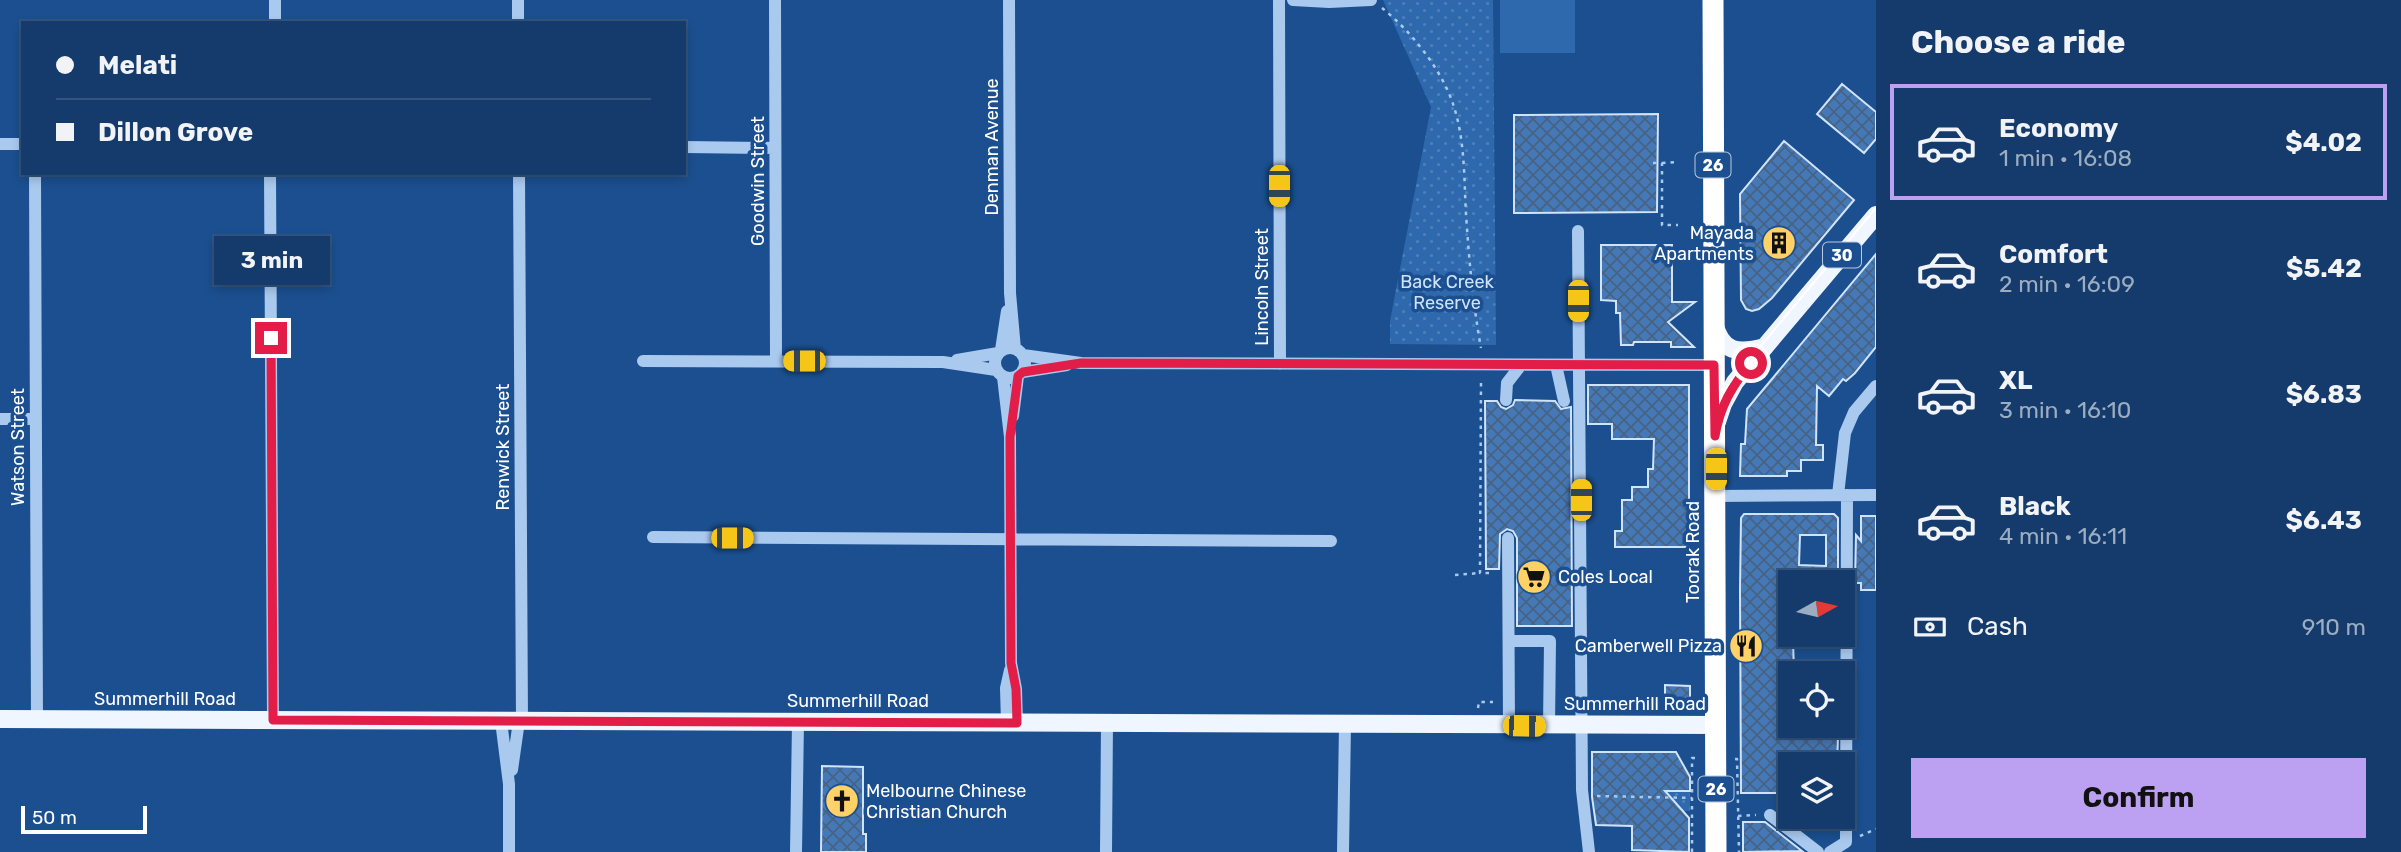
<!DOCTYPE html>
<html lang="en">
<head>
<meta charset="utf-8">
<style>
  body { margin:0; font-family:Rubik,sans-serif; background:#1d4271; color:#f1f3f6; height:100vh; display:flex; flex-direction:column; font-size:26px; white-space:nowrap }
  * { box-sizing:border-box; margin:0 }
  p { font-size:23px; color:#9dadc1 }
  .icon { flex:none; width:38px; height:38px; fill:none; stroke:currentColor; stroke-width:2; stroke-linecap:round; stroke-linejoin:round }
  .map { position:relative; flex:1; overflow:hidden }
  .side { display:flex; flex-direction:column; background:#143b6b; width:525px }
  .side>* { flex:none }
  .guide { position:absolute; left:21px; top:21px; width:665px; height:154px; border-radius:0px; box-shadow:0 4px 10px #0003,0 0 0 2px #33557e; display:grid; align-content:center; height:154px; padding:0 35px; background:#143b6b }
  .needle { width:46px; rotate:82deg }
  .tools { position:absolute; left:1778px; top:570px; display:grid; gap:14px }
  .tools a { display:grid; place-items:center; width:77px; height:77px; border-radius:0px; background:#143b6b; box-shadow:0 4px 10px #0003,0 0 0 2px #33557e; font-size:35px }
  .scale { position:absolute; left:21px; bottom:18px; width:126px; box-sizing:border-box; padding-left:7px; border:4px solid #fff; border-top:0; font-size:19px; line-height:24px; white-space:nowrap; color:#fff; -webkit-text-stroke:5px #1b4f8f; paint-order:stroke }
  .end { position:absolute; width:32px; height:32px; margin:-16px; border:9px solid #e11d48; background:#fff; box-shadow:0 0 0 4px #fff }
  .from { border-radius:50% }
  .bubble { position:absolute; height:49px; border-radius:0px; background:#143b6b; box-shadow:0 4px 10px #0003,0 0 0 2px #33557e; font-size:23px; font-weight:700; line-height:49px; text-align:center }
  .car { position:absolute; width:21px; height:42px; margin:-21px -10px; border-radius:9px; box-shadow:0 0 5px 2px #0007; background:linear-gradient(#f5c518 24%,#345 0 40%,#f5c518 0 76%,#345 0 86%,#f5c518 0) }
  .guide b { display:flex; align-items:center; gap:24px; height:66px; font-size:26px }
  .guide b+b { border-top:2px solid #33557e }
  .guide i { width:18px; height:18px; background:#f1f3f6 }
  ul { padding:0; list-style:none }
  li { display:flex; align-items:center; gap:21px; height:116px; margin:0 14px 10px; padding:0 21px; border:4px solid transparent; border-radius:0px }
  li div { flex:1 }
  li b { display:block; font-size:26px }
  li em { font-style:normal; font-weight:700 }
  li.active { border-color:#bca0f2 }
  li>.icon { width:63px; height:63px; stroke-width:1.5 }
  h2 { padding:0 35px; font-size:32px; line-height:84px }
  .pay { display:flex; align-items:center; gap:18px; height:77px; padding:0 35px; font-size:26px }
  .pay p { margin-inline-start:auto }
  .cta { display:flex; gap:14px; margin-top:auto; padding:14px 35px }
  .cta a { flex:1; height:80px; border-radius:0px; background:#bca0f2; color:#111; font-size:28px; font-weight:700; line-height:80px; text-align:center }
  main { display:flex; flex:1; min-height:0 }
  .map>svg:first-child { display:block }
  .park { fill:url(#park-dots) }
  .garden { fill:#2e69ad }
  .building { fill:url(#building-cross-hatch); stroke:#cfe3fa; stroke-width:2; fill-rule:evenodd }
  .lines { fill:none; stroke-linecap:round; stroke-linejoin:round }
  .path { stroke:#a9c9ee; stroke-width:2.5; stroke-dasharray:3.5 5; stroke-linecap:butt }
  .minor { stroke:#a9c9ee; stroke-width:12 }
  .major { stroke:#f0f6ff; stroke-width:18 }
  .highway { stroke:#fff; stroke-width:21 }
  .tram { stroke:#fff; stroke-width:2 }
  .route { stroke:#e11d48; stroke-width:9 }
  .labels { text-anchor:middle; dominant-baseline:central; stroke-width:7; stroke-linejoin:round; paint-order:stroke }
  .shield { fill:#1b4f8f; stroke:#bbcadd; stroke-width:2 }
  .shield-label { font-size:16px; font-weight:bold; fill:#fff }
  .street-label { font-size:18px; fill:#fff; stroke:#1b4f8f }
  .poi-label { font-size:18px; fill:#fff; stroke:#1b4f8f; text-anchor:end }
  .park-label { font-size:18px; fill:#cfe3fa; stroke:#1b4f8f }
</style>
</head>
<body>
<main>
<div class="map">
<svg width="1876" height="852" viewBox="0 0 1876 852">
  <defs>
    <pattern id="park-dots" width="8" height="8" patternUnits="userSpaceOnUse" patternTransform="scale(1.75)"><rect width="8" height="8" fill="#2e69ad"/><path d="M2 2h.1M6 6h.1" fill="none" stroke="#4d80b9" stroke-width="1.8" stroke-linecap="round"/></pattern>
    <pattern id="building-cross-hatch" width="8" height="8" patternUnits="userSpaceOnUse" patternTransform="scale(1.75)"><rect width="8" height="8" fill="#4478b7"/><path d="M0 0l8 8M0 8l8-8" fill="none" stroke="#486282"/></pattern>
  </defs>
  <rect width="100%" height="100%" fill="#1b4f8f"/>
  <path class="park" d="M 1383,0 L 1493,0 L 1496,345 L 1390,344 L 1390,321 L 1431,107 Z
    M 1592,791 L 1690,791 L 1690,811 L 1593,811 Z"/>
  <path class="garden" d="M 1500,0 L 1575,0 L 1575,53 L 1500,53 Z"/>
  <path class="building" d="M 1842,84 L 1876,112 L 1876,139 L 1864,153 L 1817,114 Z
    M 1658,114 L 1657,212 L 1514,213 L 1514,115 Z
    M 1784,141 L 1854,200 L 1772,298 L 1759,309 L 1752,311 L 1746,309 L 1741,300 L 1740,194 Z
    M 1601,245 L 1672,245 L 1672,302 L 1695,302 L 1668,322 L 1694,347 L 1671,347 L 1671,342 L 1634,342 L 1633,345 L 1621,345 L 1620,313 L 1616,313 L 1616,301 L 1601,300 Z
    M 1876,254 L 1876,347 L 1855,373 L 1846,381 L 1843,379 L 1829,396 L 1817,386 L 1816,445 L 1823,445 L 1823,460 L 1801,460 L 1801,471 L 1787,471 L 1787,476 L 1740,476 L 1741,444 L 1745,444 L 1747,409 Z
    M 1588,385 L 1689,385 L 1689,547 L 1615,547 L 1615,531 L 1622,531 L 1622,500 L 1632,500 L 1632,487 L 1648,487 L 1648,469 L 1653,469 L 1654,439 L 1612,439 L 1612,424 L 1588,424 Z
    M 1515,400 L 1555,401 L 1561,409 L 1571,407 L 1572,626 L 1517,626 L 1517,538 L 1513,531 L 1507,529 L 1500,534 L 1499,569 L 1486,569 L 1485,401 L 1497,401 L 1501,407 L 1506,409 L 1513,405 Z
    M 1744,514 L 1834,514 L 1838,518 L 1838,583 L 1790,581 L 1790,639 L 1793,639 L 1794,674 L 1790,674 L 1791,737 L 1820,737 L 1820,726 L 1835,726 L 1835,737 L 1838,737 L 1837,765 L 1790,765 L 1790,793 L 1741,793 L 1740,590 L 1741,518 ZM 1800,535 L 1826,535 L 1826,566 L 1799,565 Z
    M 1861,516 L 1876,516 L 1876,590 L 1861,590 L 1861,583 L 1855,583 L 1856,535 L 1861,541 Z
    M 1665,685 L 1690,686 L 1690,697 L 1686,701 L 1665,701 Z
    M 1592,752 L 1676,752 L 1690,777 L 1690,791 L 1665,791 L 1689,818 L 1689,852 L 1632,850 L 1632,826 L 1596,825 L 1592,797 Z
    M 822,766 L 863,767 L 863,834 L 866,834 L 866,852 L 821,852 Z
    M 1743,822 L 1765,822 L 1802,851 L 1743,852 Z"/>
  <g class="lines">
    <path class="path" d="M 1382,8 C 1411,31 1443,71 1454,107 C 1465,141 1464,179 1466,214 C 1469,260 1473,304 1481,348
      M 1653,163 L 1662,163 L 1662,225 L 1678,225
      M 1662,163 L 1678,162
      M 1481,383 L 1480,573 L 1494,573
      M 1455,575 L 1480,573
      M 1478,708 L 1479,702 L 1493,702
      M 1735,759 L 1737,759 L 1739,852
      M 1597,796 L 1692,798
      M 1738,816 L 1756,815
      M 1860,836 L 1876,829
      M 1692,852 L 1692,758 L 1697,758"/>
    <path class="minor" d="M 275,0 L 275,23
      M 518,0 L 518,23
      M 775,0 L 776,361
      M 1009,0 L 1010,293 L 1015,349
      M 1279,0 L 1280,364
      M 1293,0 L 1329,2 L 1371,0
      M 0,144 L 23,144
      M 684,147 L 775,148
      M 35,173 L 37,720
      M 270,173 L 273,720
      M 519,173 L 522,721
      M 1578,231 L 1582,790 L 1589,852
      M995 363a15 15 0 1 1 30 0a15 15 0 1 1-30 0Z
      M 1001,350 L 1007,311
      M 1023,355 L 1081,363 L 1714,365
      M 957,360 L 998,353
      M 643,361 L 943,362 L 996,370
      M 1556,365 L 1564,401
      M 1023,372 L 1067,365
      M 1003,377 L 1010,437 L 1011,663 L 1016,689 L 1017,723
      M 1506,400 L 1507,383 L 1521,365
      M 1013,416 L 1018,376
      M 0,419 L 36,419
      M 1838,495 L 1845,433 L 1854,412 L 1876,386
      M 1715,496 L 1876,495
      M 653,537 L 1331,541
      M 1508,538 L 1509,725
      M 1510,641 L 1550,641 L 1549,726
      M 501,721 L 509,784 L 509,852
      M 1007,723 L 1006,688 L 1010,670
      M 512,770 L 519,721
      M 1770,815 L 1818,852
      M 796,852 L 798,722
      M 1106,852 L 1107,723
      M 1343,852 L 1345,725
      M 1830,852 L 1846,842 L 1847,495"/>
    <path class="major" d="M 1714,323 C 1722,353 1738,354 1765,347
      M 1717,422 L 1723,404 L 1735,382 L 1876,215
      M 0,719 L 1716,725"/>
    <path class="highway" d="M 1713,0 L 1716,852"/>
    <path class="tram" d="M 1712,852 L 1711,444 L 1715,410 L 1729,384 L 1876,208"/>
  </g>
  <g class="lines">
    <path class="route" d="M 271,338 L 273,720 L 1017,723 L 1016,689 L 1011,663 L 1010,437 L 1018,376 L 1023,372 L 1081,363 L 1714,365 L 1715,436 C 1720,406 1732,386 1751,363"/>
  </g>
  <defs>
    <g id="building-disc" transform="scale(1.75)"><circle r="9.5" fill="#ffd166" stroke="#1b4f8f"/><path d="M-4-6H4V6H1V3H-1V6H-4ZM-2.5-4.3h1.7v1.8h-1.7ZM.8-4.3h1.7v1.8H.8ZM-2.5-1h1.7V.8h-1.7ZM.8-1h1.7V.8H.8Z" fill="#111"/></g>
    <g id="supermarket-disc" transform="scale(1.75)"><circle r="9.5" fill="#ffd166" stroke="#1b4f8f"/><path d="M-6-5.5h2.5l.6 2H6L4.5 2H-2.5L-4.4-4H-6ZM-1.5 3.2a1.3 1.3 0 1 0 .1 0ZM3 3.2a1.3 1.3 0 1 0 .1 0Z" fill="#111"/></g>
    <g id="restaurant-disc" transform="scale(1.75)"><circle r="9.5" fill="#ffd166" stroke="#1b4f8f"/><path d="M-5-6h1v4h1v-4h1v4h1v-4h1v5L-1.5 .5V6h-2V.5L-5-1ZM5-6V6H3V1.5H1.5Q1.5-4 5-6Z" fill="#111"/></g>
    <g id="church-disc" transform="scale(1.75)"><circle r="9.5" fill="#ffd166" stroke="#1b4f8f"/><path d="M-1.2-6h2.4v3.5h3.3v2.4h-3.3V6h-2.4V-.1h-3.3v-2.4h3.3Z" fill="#111"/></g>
  </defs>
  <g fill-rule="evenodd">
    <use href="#building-disc" x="1779" y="243"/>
    <use href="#supermarket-disc" x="1534" y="577"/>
    <use href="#restaurant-disc" x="1746" y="646"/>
    <use href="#church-disc" x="842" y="801"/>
  </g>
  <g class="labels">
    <g class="shield">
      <rect x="1695.5" y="152.5" width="35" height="25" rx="5"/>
      <rect x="1823" y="242.5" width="38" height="25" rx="5"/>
      <rect x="1698.5" y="776.5" width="35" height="25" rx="5"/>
    </g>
    <g class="shield-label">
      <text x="1713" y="165">26</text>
      <text x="1842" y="255">30</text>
      <text x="1716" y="789">26</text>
    </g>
    <g class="street-label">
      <text transform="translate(992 147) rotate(-90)">Denman Avenue</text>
      <text transform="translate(758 181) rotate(-90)">Goodwin Street</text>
      <text transform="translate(1262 287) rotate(-90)">Lincoln Street</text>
      <text transform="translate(18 447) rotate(-90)">Watson Street</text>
      <text transform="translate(503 447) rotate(-90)">Renwick Street</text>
      <text transform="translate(1693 552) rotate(-90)">Toorak Road</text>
      <text x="165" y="699">Summerhill Road</text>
      <text x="858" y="701">Summerhill Road</text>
      <text x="1635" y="704">Summerhill Road</text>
    </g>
    <g class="poi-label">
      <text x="1754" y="233">Mayada<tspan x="1754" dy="21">Apartments</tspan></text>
      <text x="1558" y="577" text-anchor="start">Coles Local</text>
      <text x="1722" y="646">Camberwell Pizza</text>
      <text x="866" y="791" text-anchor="start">Melbourne Chinese<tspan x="866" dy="21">Christian Church</tspan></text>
    </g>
    <g class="park-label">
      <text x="1447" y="282">Back Creek<tspan x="1447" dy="21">Reserve</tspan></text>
    </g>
  </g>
</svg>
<div class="tools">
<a><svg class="needle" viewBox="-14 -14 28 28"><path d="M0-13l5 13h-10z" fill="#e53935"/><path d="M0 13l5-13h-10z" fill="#9dadc1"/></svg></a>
<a><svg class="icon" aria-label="locate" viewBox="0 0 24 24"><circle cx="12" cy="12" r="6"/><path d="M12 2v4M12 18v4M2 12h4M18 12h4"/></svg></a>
<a><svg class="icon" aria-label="layers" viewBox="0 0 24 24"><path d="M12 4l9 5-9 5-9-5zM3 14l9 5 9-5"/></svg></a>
</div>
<div class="scale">50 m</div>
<i class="end from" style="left:1751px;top:363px"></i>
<i class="end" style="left:271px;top:338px"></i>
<div class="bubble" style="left:214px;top:236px;width:116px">3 min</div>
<i class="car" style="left:1279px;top:186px;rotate:180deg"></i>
<i class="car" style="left:1578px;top:301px;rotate:180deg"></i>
<i class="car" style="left:804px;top:361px;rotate:270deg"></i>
<i class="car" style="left:1716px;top:469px;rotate:180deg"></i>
<i class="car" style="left:1581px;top:500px;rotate:0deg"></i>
<i class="car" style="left:732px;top:538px;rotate:90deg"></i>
<i class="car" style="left:1524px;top:726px;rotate:91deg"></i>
<div class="guide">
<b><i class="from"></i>Melati</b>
<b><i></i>Dillon Grove</b>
</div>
</div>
<section class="side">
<h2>Choose a ride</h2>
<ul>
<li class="active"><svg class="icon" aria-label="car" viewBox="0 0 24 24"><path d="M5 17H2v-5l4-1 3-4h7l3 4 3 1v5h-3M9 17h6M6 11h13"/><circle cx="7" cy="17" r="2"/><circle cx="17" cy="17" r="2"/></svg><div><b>Economy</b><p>1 min · 16:08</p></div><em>$4.02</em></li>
<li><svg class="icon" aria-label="car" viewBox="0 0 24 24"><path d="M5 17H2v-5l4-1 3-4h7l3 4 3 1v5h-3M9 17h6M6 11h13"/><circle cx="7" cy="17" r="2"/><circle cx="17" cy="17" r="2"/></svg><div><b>Comfort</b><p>2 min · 16:09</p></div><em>$5.42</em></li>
<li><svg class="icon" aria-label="car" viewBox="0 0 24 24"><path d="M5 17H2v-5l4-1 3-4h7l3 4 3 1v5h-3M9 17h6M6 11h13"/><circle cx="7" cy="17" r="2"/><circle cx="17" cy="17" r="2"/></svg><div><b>XL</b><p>3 min · 16:10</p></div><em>$6.83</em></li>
<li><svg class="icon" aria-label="car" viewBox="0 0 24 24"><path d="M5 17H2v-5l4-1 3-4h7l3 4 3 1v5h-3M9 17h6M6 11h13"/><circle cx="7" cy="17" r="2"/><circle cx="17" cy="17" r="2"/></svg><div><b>Black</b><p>4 min · 16:11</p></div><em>$6.43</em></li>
</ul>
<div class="pay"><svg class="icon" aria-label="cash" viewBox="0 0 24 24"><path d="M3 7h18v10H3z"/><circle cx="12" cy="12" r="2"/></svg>Cash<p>910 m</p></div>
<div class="cta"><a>Confirm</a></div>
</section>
</main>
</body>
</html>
